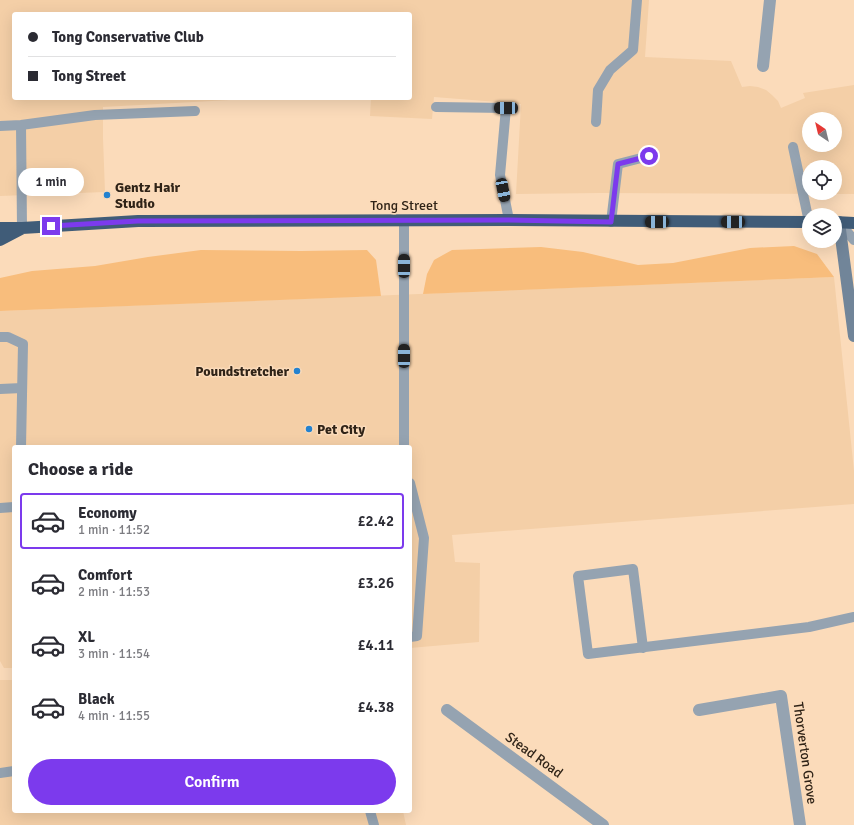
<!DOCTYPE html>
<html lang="en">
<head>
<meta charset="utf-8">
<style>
  body { margin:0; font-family:Signika,sans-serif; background:#f2f2f3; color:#2b2b33; height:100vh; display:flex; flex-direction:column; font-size:15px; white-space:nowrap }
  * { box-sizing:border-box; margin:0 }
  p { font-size:13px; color:#7c7c81 }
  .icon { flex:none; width:22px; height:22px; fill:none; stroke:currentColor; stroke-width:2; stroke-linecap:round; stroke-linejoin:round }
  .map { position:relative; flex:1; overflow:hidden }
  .sheet { position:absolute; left:12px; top:445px; width:400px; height:368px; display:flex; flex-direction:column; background:#fff; border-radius:4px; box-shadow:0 4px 16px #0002 }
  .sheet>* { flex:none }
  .banner { position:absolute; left:12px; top:12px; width:400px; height:88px; border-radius:4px; box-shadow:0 4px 16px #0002; display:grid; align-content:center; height:88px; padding:0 16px; background:#fff }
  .needle { width:26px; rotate:325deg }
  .fabs { position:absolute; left:802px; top:112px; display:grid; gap:8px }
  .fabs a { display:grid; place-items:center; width:40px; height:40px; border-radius:50%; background:#fff; box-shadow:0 4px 16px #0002; font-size:20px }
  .end { position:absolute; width:18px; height:18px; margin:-9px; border:5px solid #7c3aed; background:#fff; box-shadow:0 0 0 2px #fff }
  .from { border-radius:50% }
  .bubble { position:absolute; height:28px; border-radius:14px; background:#fff; box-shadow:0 4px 16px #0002; font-size:13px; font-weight:600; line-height:28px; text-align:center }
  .car { position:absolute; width:12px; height:24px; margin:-12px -6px; border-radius:5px; box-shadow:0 0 3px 1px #0007; background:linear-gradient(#222 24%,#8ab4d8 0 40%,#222 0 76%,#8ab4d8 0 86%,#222 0) }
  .banner b { display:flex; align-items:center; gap:14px; height:38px; font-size:15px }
  .banner b+b { border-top:1px solid #e1e1e2 }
  .banner i { width:10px; height:10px; background:#2b2b33 }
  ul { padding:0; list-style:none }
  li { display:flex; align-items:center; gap:12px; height:56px; margin:0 8px 6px; padding:0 8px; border:2px solid transparent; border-radius:4px }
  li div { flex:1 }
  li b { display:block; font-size:15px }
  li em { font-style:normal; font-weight:600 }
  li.active { border-color:#7c3aed }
  li>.icon { width:36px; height:36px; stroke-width:1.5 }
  h2 { padding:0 16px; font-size:18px; line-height:48px }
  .button { display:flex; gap:8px; margin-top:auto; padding:8px 16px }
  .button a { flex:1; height:46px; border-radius:24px; background:#7c3aed; color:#fff; font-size:16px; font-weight:600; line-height:46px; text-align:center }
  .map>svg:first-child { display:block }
  .built { fill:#f4cfa7; fill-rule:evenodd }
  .green { fill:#f8bd7c }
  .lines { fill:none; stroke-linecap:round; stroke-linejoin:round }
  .lane { stroke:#95a3b1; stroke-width:10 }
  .street { stroke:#95a3b1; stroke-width:12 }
  .secondary { stroke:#718599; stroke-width:12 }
  .highway { stroke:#405c78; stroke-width:12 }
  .route { stroke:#7c3aed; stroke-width:5 }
  .poi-dot { fill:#2482cf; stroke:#fbdbba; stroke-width:1.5 }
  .labels { text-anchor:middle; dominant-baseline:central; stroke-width:3; stroke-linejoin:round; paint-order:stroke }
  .poi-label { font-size:14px; font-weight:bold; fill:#2f2317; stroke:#fbdbba; text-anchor:start }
  .street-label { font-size:14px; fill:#2f2317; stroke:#fbdbba }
</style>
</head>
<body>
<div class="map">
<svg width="854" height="825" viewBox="0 0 854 825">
  <rect width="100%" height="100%" fill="#fbdbba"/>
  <path class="built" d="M 0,0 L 649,0 L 645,57 L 731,61 L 742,87 L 750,86 L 758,87 L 766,90 L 772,95 L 778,101 L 781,108 L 805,98 L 803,93 L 854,85 L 854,194 L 600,193 L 516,194 L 521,104 L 434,97 L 432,119 L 370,116 L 371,98 L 248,99 L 103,107 L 103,138 L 105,192 L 0,196 ZM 14,14 L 410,14 L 410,98 L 14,98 ZM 809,119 L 835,119 L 835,145 L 809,145 ZM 809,167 L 835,167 L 835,193 L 809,193 Z
    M 834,277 L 854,471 L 854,504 L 452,535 L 455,562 L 480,563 L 479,642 L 410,648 L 410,447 L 14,447 L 14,668 L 4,668 L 0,661 L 0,311 Z
    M 0,680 L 14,680 L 14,811 L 403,811 L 406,825 L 0,825 Z"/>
  <path class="green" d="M 794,246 L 817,254 L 834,277 L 423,294 L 427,274 L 434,260 L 452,250 L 541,247 L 583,252 L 638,265 L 673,263 L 750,248 Z
    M 201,250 L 301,251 L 367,250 L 376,260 L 381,296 L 0,311 L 0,278 L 32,271 L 95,266 L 148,257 Z"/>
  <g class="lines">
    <path class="lane" d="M 436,107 L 506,108 L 500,175 L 509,220
      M 596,122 L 598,90 L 610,70 L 633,50 L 637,0
      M 21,125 L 22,228
      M 0,126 L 21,125 L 95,115 L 195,111
      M 793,147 L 809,222
      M 611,222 L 618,164 L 649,156
      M 839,222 L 854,240
      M 0,337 L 8,337 L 23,344 L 21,447
      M 0,389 L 22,388
      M 404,447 L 404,220
      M 410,483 L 424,538 L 417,636 L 410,637
      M 0,508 L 14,507
      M 643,648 L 633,569 L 578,576 L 588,654 L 809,627 L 854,617
      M 0,773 L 14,771
      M 370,811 L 374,825"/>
    <path class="street" d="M 763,66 L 770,0
      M 447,710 L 603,825
      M 699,710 L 781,696 L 800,825"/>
    <path class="secondary" d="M 839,222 L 854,336"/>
    <path class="highway" d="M 835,222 L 854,223
      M 0,228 L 22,228 L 138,221 L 509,220 L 809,222
      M 0,240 L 21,229"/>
  </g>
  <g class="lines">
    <path class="route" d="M 51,226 L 138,221 L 509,220 L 611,222 L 618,164 L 649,156"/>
  </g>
  <g class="poi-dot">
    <circle cx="107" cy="195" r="4"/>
    <circle cx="297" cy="371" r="4"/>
    <circle cx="309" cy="429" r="4"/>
  </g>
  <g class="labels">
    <g class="poi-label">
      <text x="115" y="187">Gentz Hair<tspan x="115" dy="16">Studio</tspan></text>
      <text x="289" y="371" text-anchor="end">Poundstretcher</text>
      <text x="317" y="429">Pet City</text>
    </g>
    <g class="street-label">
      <text x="404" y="205">Tong Street</text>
      <text transform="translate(805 753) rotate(82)">Thorverton Grove</text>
      <text transform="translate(534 755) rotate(36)">Stead Road</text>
    </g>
  </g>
</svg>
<div class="fabs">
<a><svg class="needle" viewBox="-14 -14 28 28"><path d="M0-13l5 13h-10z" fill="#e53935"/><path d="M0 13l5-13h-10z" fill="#7c7c81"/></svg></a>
<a><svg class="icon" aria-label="locate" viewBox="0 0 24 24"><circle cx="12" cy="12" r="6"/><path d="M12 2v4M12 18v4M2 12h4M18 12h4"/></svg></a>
<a><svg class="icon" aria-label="layers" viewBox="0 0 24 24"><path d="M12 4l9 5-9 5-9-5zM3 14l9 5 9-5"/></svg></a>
</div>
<i class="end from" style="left:649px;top:156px"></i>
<i class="end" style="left:51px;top:226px"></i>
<div class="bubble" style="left:18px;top:168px;width:66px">1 min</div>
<i class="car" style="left:506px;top:108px;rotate:271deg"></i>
<i class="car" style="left:503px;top:190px;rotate:169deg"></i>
<i class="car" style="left:657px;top:222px;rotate:270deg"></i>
<i class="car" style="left:733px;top:222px;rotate:270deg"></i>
<i class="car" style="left:404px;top:266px;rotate:0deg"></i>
<i class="car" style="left:404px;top:356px;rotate:0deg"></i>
<div class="banner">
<b><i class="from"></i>Tong Conservative Club</b>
<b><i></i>Tong Street</b>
</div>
<section class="sheet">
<h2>Choose a ride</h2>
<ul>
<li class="active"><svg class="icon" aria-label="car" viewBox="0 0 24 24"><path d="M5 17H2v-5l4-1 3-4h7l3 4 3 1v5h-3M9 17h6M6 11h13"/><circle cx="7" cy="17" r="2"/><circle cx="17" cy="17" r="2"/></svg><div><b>Economy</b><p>1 min · 11:52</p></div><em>£2.42</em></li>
<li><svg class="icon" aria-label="car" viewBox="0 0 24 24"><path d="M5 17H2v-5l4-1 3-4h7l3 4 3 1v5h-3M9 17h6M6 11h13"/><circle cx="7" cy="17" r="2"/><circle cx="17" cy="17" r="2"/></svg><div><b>Comfort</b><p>2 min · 11:53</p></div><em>£3.26</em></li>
<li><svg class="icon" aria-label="car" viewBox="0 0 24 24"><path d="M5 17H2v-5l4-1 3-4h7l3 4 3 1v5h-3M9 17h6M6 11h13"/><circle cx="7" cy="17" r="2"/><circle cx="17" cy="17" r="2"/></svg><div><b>XL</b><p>3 min · 11:54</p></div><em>£4.11</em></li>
<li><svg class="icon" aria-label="car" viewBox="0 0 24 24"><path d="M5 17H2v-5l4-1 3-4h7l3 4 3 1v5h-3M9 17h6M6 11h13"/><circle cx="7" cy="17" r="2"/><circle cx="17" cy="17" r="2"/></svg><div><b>Black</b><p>4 min · 11:55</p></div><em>£4.38</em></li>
</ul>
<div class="button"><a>Confirm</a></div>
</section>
</div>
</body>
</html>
